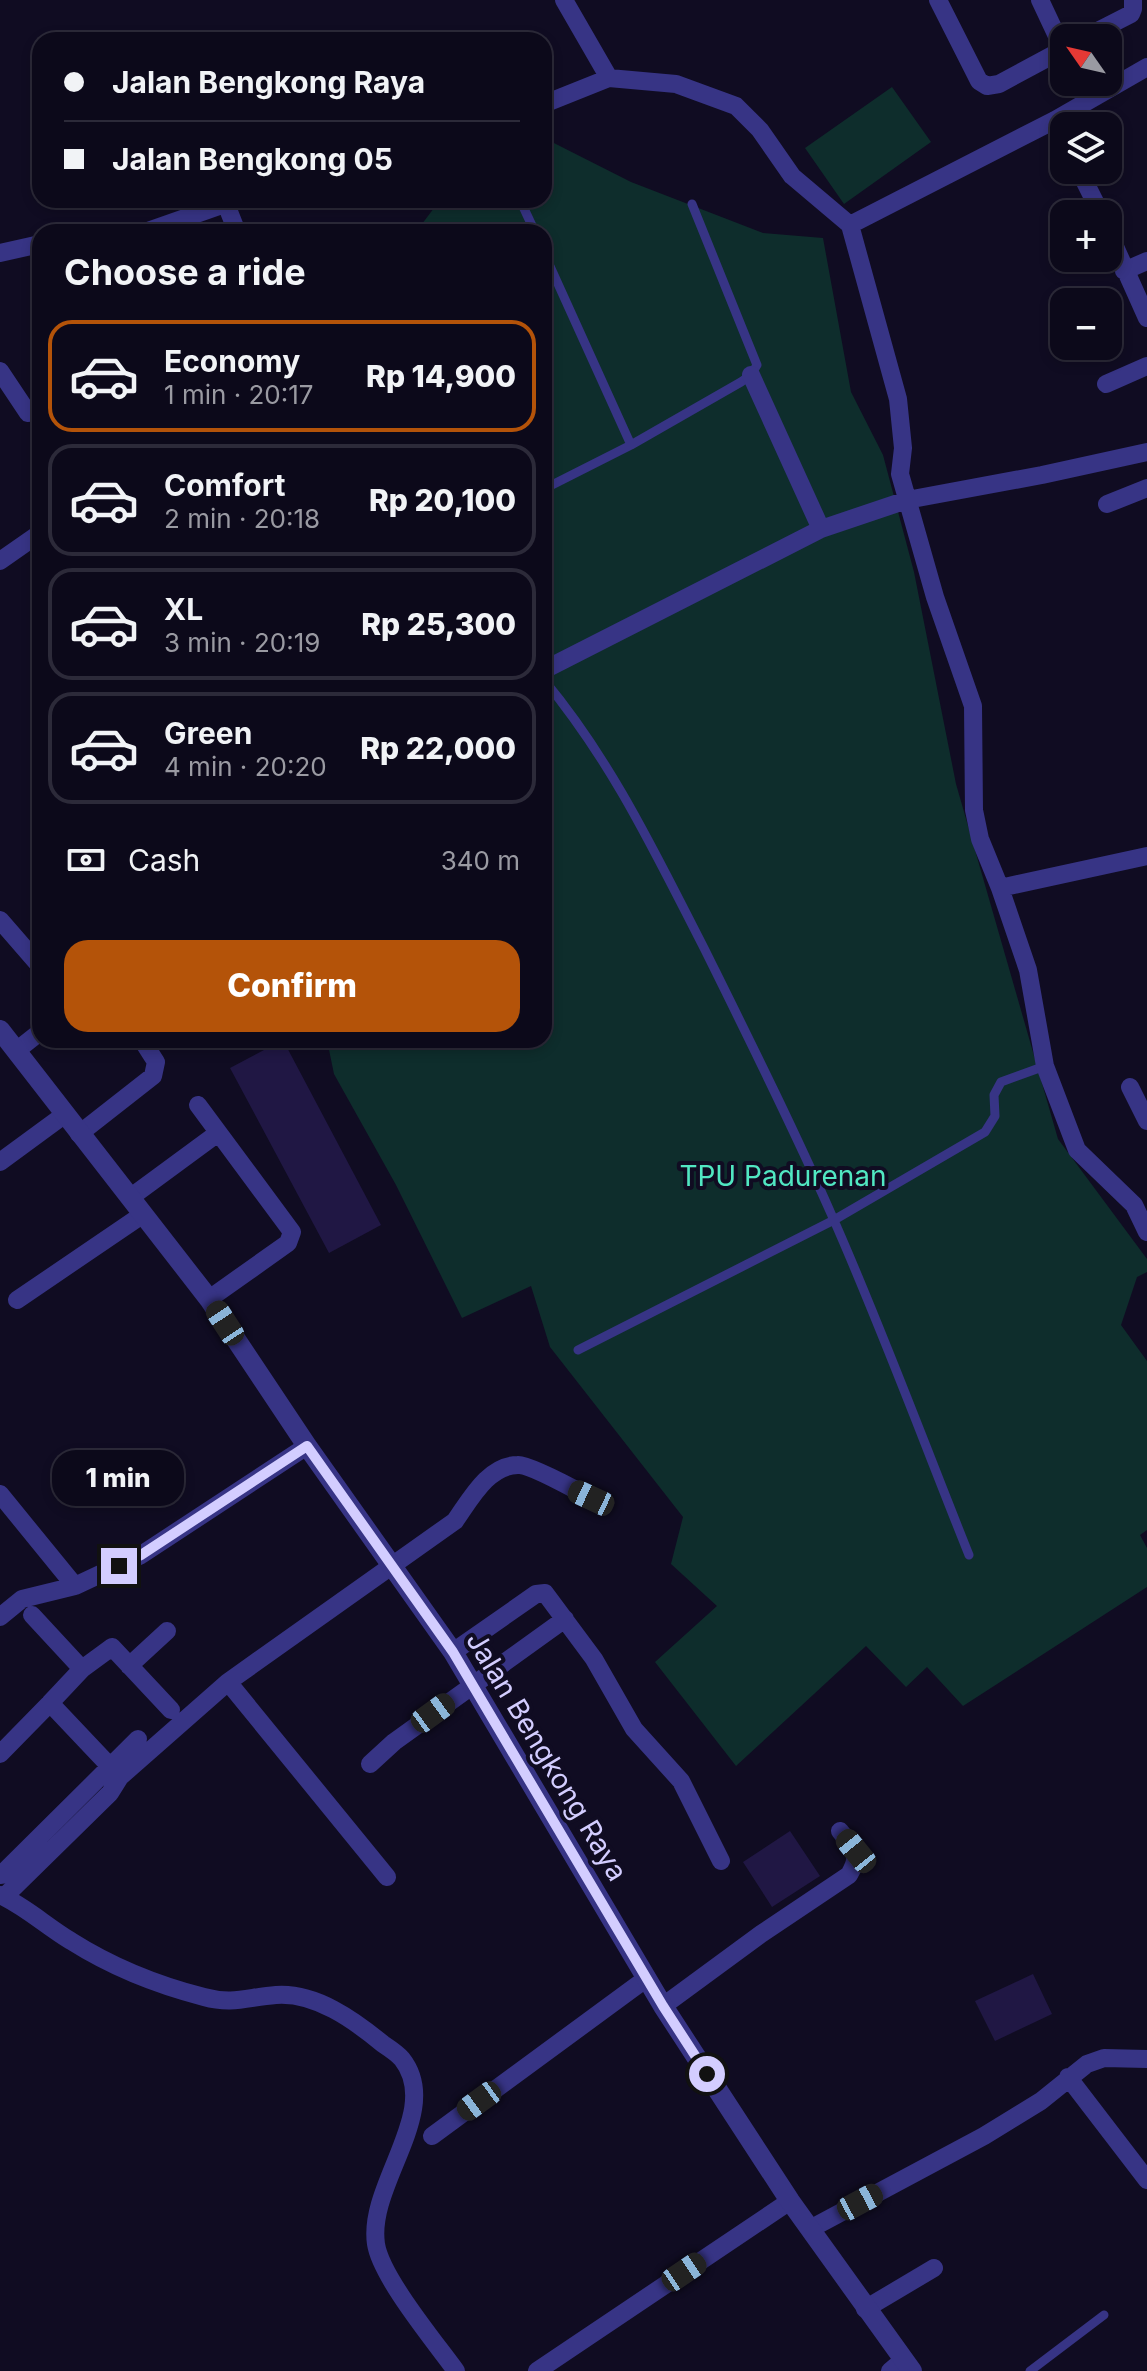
<!DOCTYPE html>
<html lang="en">
<head>
<meta charset="utf-8">
<style>
  body { margin:0; font-family:Inter,sans-serif; background:#1a1727; color:#f1f3f6; height:100vh; display:flex; flex-direction:column; font-size:30px; white-space:nowrap }
  * { box-sizing:border-box; margin:0 }
  p { font-size:26px; color:#9a9aa2 }
  .icon { flex:none; width:44px; height:44px; fill:none; stroke:currentColor; stroke-width:2; stroke-linecap:round; stroke-linejoin:round }
  .map { position:relative; flex:1; overflow:hidden }
  .panel { position:absolute; left:32px; top:224px; width:520px; height:824px; display:flex; flex-direction:column; background:#0c091a; border-radius:24px; box-shadow:0 4px 12px #0003,0 0 0 2px #2c2a39 }
  .panel>* { flex:none }
  .banner { position:absolute; left:32px; top:32px; width:520px; height:176px; border-radius:24px; box-shadow:0 4px 12px #0003,0 0 0 2px #2c2a39; display:grid; align-content:center; height:176px; padding:0 32px; background:#0c091a }
  .needle { width:52px; rotate:304deg }
  .tools { position:absolute; left:1050px; top:24px; display:grid; gap:16px }
  .tools a { display:grid; place-items:center; width:72px; height:72px; border-radius:16px; background:#0c091a; box-shadow:0 4px 12px #0003,0 0 0 2px #2c2a39; font-size:40px }
  .end { position:absolute; width:36px; height:36px; margin:-18px; border:10px solid #d3cdff; background:#111; box-shadow:0 0 0 4px #111 }
  .from { border-radius:50% }
  .bubble { position:absolute; height:56px; border-radius:24px; background:#0c091a; box-shadow:0 4px 12px #0003,0 0 0 2px #2c2a39; font-size:26px; font-weight:800; line-height:56px; text-align:center }
  .car { position:absolute; width:24px; height:48px; margin:-24px -12px; border-radius:10px; box-shadow:0 0 6px 2px #0007; background:linear-gradient(#222 24%,#8ab4d8 0 40%,#222 0 76%,#8ab4d8 0 86%,#222 0) }
  .banner b { display:flex; align-items:center; gap:28px; height:76px; font-size:30px }
  .banner b+b { border-top:2px solid #2c2a39 }
  .banner i { width:20px; height:20px; background:#f1f3f6 }
  ul { padding:0; list-style:none }
  li { display:flex; align-items:center; gap:24px; height:112px; margin:0 16px 12px; padding:0 16px; border:4px solid #2c2a39; border-radius:24px }
  li div { flex:1 }
  li b { display:block; font-size:30px }
  li em { font-style:normal; font-weight:800 }
  li.current { border-color:#b45309 }
  li>.icon { width:72px; height:72px; stroke-width:1.5 }
  h2 { padding:0 32px; font-size:36px; line-height:96px }
  .pay { display:flex; align-items:center; gap:20px; height:88px; padding:0 32px; font-size:30px }
  .pay p { margin-inline-start:auto }
  .cta { display:flex; gap:16px; margin-top:auto; padding:16px 32px }
  .cta a { flex:1; height:92px; border-radius:24px; background:#b45309; color:#fff; font-size:32px; font-weight:800; line-height:92px; text-align:center }
  .map>svg:first-child { display:block }
  .green { fill:#0e2d2c }
  .building { fill:#201744 }
  .lines { fill:none; stroke-linecap:round; stroke-linejoin:round }
  .service { stroke:#373485; stroke-width:9 }
  .minor { stroke:#373485; stroke-width:18 }
  .tertiary { stroke:#373485; stroke-width:20 }
  .route { stroke:#d3cdff; stroke-width:10 }
  .labels { text-anchor:middle; dominant-baseline:central; stroke-width:8; stroke-linejoin:round; paint-order:stroke }
  .park-label { font-size:28px; fill:#51e7c2; stroke:#100c22 }
  .street-label { font-size:28px; fill:#d3cdff; stroke:#100c22 }
</style>
</head>
<body>
<div class="map">
<svg width="1147" height="2371" viewBox="0 0 1147 2371">
  <rect width="100%" height="100%" fill="#100c22"/>
  <path class="green" d="M 892,87 L 931,142 L 844,204 L 805,148 Z
    M 544,138 L 631,182 L 763,233 L 823,238 L 851,392 L 883,455 L 914,572 L 956,784 L 1058,1139 L 1147,1259 L 1147,1272 L 1137,1277 L 1121,1325 L 1147,1361 L 1147,1530 L 1140,1535 L 1147,1548 L 1147,1587 L 963,1706 L 927,1667 L 906,1687 L 866,1646 L 736,1766 L 655,1662 L 717,1606 L 671,1564 L 683,1517 L 550,1347 L 531,1286 L 462,1318 L 396,1185 L 334,1074 L 327,1040 L 544,1040 L 544,232 L 416,232 L 440,200 L 544,200 Z"/>
  <path class="building" d="M 283,1040 L 381,1225 L 329,1253 L 230,1068 Z
    M 790,1831 L 820,1876 L 772,1907 L 743,1862 Z
    M 1033,1974 L 1052,2014 L 995,2041 L 975,2001 Z"/>
  <g class="lines">
    <path class="service" d="M 520,200 L 535,232
      M 544,253 L 631,445
      M 544,473 L 550,486
      M 544,489 L 631,445 L 741,382 L 751,375 L 757,365 L 692,204
      M 544,680 C 613,763 656,855 705,950 C 749,1039 793,1127 833,1218 C 882,1329 924,1443 969,1555
      M 578,1350 L 834,1220 L 985,1132 L 995,1116 L 994,1095 L 1001,1082 L 1045,1066
      M 1030,2371 L 1104,2315"/>
    <path class="minor" d="M 564,0 L 609,78
      M 938,0 L 979,81 L 987,86 L 999,84 L 1064,49
      M 1040,0 L 1063,49
      M 1084,38 L 1131,14 L 1133,9 L 1133,0
      M 544,104 L 609,78 L 676,84 L 736,106 L 760,130 L 792,176 L 850,225 L 898,399 L 903,448 L 900,474 L 935,597 L 973,706 L 974,810 L 980,839 L 1000,888 L 1028,970 L 1045,1066 L 1077,1150 L 1134,1205 L 1147,1232
      M 1055,120 L 1064,138
      M 1079,170 L 1101,214
      M 226,204 L 237,232
      M 850,225 L 1055,120 L 1147,67
      M 1108,231 L 1147,318
      M 145,232 L 236,200
      M 0,253 L 40,244
      M 1124,271 L 1147,261
      M 0,371 L 28,413
      M 751,375 L 821,529
      M 1106,384 L 1147,366
      M 1107,504 L 1147,488
      M 0,561 L 40,533
      M 544,670 L 821,529 L 907,500 L 1042,475 L 1147,452
      M 1000,888 L 1147,856
      M 0,920 L 40,966
      M 16,1051 L 40,1032
      M 1130,1087 L 1147,1121
      M 198,1105 L 292,1232 L 288,1243 L 209,1299
      M 79,1134 L 153,1076 L 156,1062 L 142,1040
      M 0,1162 L 64,1115
      M 131,1197 L 218,1133
      M 17,1300 L 142,1215
      M 0,1494 L 75,1586
      M 32,1615 L 82,1669
      M 0,1617 L 22,1599 L 75,1586 L 141,1555 L 307,1446
      M 453,1652 L 536,1594 L 545,1593 L 594,1659 L 634,1729 L 681,1781 L 721,1861
      M 129,1666 L 167,1631
      M 228,1682 L 387,1877
      M 0,1754 L 50,1703
      M 370,1764 L 394,1742 L 565,1619
      M 120,1777 L 50,1703 L 82,1669 L 112,1647 L 171,1710
      M 1,1875 L 138,1739
      M 0,1895 C 26,1907 46,1926 71,1941 C 112,1967 157,1985 204,1997 C 233,2005 248,1997 276,1995 C 315,1992 354,2020 383,2044 C 389,2048 397,2053 402,2059 C 443,2111 367,2184 376,2244 C 381,2277 435,2342 456,2371
      M 4,1897 L 110,1793 L 120,1777 L 228,1682 L 455,1521 C 470,1500 488,1465 518,1465 C 529,1464 578,1491 591,1498
      M 663,2006 L 761,1934 L 849,1875 C 862,1853 854,1849 840,1831
      M 1068,2077 L 1147,2180
      M 432,2136 L 647,1978
      M 810,2229 L 984,2136 L 1041,2101 L 1087,2064 L 1104,2058 L 1147,2059
      M 865,2309 L 934,2268
      M 537,2371 L 790,2201
      M 890,2371 L 903,2360"/>
    <path class="tertiary" d="M 0,1030 L 209,1299 L 307,1446 L 453,1652 L 663,2006 L 790,2201 L 912,2371"/>
  </g>
  <g class="lines">
    <path class="route" d="M 119,1566 L 141,1555 L 307,1446 L 453,1652 L 663,2006 L 707,2074"/>
  </g>
  <g class="labels">
    <g class="park-label">
      <text x="783" y="1176">TPU Padurenan</text>
    </g>
    <g class="street-label">
      <text transform="translate(547 1756) rotate(59)">Jalan Bengkong Raya</text>
    </g>
  </g>
</svg>
<div class="tools">
<a><svg class="needle" viewBox="-14 -14 28 28"><path d="M0-13l5 13h-10z" fill="#e53935"/><path d="M0 13l5-13h-10z" fill="#9a9aa2"/></svg></a>
<a><svg class="icon" aria-label="layers" viewBox="0 0 24 24"><path d="M12 4l9 5-9 5-9-5zM3 14l9 5 9-5"/></svg></a>
<a>+</a>
<a>−</a>
</div>
<i class="end from" style="left:707px;top:2074px"></i>
<i class="end" style="left:119px;top:1566px"></i>
<div class="bubble" style="left:52px;top:1450px;width:132px">1 min</div>
<i class="car" style="left:225px;top:1323px;rotate:327deg"></i>
<i class="car" style="left:591px;top:1498px;rotate:295deg"></i>
<i class="car" style="left:433px;top:1713px;rotate:54deg"></i>
<i class="car" style="left:856px;top:1851px;rotate:321deg"></i>
<i class="car" style="left:479px;top:2101px;rotate:234deg"></i>
<i class="car" style="left:860px;top:2202px;rotate:62deg"></i>
<i class="car" style="left:684px;top:2272px;rotate:56deg"></i>
<div class="banner">
<b><i class="from"></i>Jalan Bengkong Raya</b>
<b><i></i>Jalan Bengkong 05</b>
</div>
<section class="panel">
<h2>Choose a ride</h2>
<ul>
<li class="current"><svg class="icon" aria-label="car" viewBox="0 0 24 24"><path d="M5 17H2v-5l4-1 3-4h7l3 4 3 1v5h-3M9 17h6M6 11h13"/><circle cx="7" cy="17" r="2"/><circle cx="17" cy="17" r="2"/></svg><div><b>Economy</b><p>1 min · 20:17</p></div><em>Rp 14,900</em></li>
<li><svg class="icon" aria-label="car" viewBox="0 0 24 24"><path d="M5 17H2v-5l4-1 3-4h7l3 4 3 1v5h-3M9 17h6M6 11h13"/><circle cx="7" cy="17" r="2"/><circle cx="17" cy="17" r="2"/></svg><div><b>Comfort</b><p>2 min · 20:18</p></div><em>Rp 20,100</em></li>
<li><svg class="icon" aria-label="car" viewBox="0 0 24 24"><path d="M5 17H2v-5l4-1 3-4h7l3 4 3 1v5h-3M9 17h6M6 11h13"/><circle cx="7" cy="17" r="2"/><circle cx="17" cy="17" r="2"/></svg><div><b>XL</b><p>3 min · 20:19</p></div><em>Rp 25,300</em></li>
<li><svg class="icon" aria-label="car" viewBox="0 0 24 24"><path d="M5 17H2v-5l4-1 3-4h7l3 4 3 1v5h-3M9 17h6M6 11h13"/><circle cx="7" cy="17" r="2"/><circle cx="17" cy="17" r="2"/></svg><div><b>Green</b><p>4 min · 20:20</p></div><em>Rp 22,000</em></li>
</ul>
<div class="pay"><svg class="icon" aria-label="cash" viewBox="0 0 24 24"><path d="M3 7h18v10H3z"/><circle cx="12" cy="12" r="2"/></svg>Cash<p>340 m</p></div>
<div class="cta"><a>Confirm</a></div>
</section>
</div>
</body>
</html>
